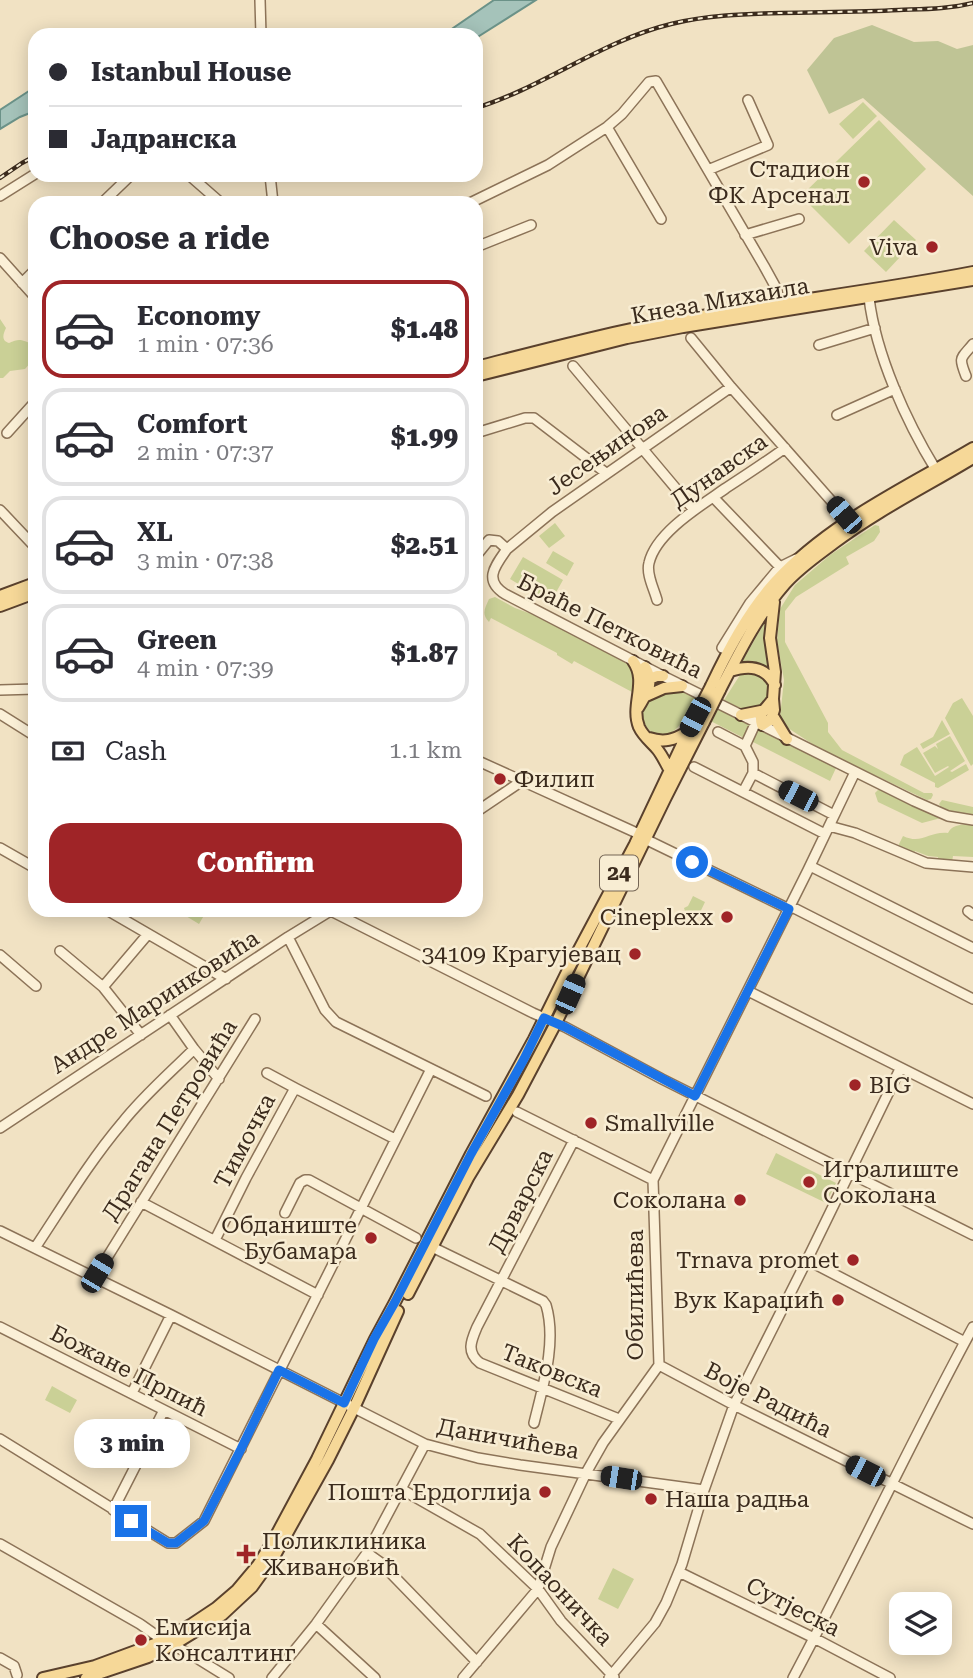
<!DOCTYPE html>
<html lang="en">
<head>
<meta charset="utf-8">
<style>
  body { margin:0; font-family:"Roboto Serif",serif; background:#f2f2f3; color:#2b2b33; height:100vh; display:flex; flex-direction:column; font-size:26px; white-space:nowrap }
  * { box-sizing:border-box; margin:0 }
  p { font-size:23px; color:#7c7c81 }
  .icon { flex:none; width:38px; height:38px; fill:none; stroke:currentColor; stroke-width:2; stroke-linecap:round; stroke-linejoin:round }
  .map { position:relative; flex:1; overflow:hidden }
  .panel { position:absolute; left:28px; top:196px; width:455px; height:721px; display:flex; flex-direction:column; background:#fff; border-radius:21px; box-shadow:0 4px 18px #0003 }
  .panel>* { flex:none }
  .guide { position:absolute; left:28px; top:28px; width:455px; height:154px; border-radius:21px; box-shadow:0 4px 18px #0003; display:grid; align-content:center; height:154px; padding:0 21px; background:#fff }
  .tools { position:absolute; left:889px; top:1592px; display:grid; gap:14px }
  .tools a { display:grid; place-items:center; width:63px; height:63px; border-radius:14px; background:#fff; box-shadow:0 4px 18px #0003; font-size:35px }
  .end { position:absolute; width:32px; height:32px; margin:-16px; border:9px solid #1a73e8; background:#fff; box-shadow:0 0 0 4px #fff }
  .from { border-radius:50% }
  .bubble { position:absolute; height:49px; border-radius:21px; background:#fff; box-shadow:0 4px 18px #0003; font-size:23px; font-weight:800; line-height:49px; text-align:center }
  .car { position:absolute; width:21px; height:42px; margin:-21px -10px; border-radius:9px; box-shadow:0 0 5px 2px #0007; background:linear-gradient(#222 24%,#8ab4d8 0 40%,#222 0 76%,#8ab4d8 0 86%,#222 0) }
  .guide b { display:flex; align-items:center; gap:24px; height:66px; font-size:26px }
  .guide b+b { border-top:2px solid #e1e1e2 }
  .guide i { width:18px; height:18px; background:#2b2b33 }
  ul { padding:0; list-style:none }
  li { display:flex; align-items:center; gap:21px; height:98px; margin:0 14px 10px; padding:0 7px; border:4px solid #e1e1e2; border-radius:21px }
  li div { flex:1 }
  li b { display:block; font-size:26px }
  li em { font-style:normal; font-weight:800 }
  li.active { border-color:#9f2427 }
  li>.icon { width:63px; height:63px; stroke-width:1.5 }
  h2 { padding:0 21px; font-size:32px; line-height:84px }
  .pay { display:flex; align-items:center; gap:18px; height:77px; padding:0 21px; font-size:26px }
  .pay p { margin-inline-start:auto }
  .primary-button { display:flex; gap:14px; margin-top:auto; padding:14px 21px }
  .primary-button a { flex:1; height:80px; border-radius:21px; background:#9f2427; color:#fff; font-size:28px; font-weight:800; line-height:80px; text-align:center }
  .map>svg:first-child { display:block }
  .green { fill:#cad096 }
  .cemetery { fill:#bfc495 }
  .water { fill:#a5c3ba; stroke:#6b9288; stroke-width:2 }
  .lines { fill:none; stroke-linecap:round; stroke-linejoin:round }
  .minor-casing { stroke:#8c7358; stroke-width:12 }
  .major-casing { stroke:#5a412d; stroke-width:14 }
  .minor { stroke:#fbf0d7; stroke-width:9 }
  .major { stroke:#f6d898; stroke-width:10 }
  .rail-casing { stroke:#3b2b1d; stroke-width:4.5 }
  .rail { stroke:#f8edd3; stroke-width:2; stroke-dasharray:5; stroke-linecap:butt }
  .major-bridge-casing { stroke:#5a412d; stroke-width:14; stroke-linecap:butt }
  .major-bridge { stroke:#f6d898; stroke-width:10 }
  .route { stroke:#1a73e8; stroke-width:9 }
  .poi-dot { fill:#9f2427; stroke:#f8edd3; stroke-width:2.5 }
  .labels { text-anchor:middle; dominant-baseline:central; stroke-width:5; stroke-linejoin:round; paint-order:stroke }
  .shield { fill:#f8edd3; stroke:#746554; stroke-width:2 }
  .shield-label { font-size:21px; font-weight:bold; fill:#3b2b1d }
  .poi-label { font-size:23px; fill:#3b2b1d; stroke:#f8edd3; text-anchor:end }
  .street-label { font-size:23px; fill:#3b2b1d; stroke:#f8edd3 }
</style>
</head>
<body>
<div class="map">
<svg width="973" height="1678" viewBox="0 0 973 1678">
  <rect width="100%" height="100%" fill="#f1e2c3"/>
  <path class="green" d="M 863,102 L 877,116 L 853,139 L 839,124 Z
    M 879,120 L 926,169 L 849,244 L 801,196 Z
    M 894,220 L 916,240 L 886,272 L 864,251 Z
    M 0,312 L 0,319 L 6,328 C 3,334 1,341 9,343 C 21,337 23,341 35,345 L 35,360 L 32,361 L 25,369 L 10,371 L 3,378 L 0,378 Z
    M 555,523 L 565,536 L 549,548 L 539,536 Z
    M 875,525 L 879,526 L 880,532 L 874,541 L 846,557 L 849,564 L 796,597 L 785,611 L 785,642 L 828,723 L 828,732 L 842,750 L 924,793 L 932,793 L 933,795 L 931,799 L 927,800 L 820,749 L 788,728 L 780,717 L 784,680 L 777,641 L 780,609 L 795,585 L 830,555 Z
    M 553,551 L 574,563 L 567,576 L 546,563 Z
    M 523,557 L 563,580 L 550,603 L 510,579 Z
    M 495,597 L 515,608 L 537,616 L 626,662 L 635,674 L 635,698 L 632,692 L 574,661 L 572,664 L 557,655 L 557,653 L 491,618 L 489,622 C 481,614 485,608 489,599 Z
    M 767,618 L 765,633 L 772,673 L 761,665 L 742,662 Z
    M 749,672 C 780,678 770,713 745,709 C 738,708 731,703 724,700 L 740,675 Z
    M 682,691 L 689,693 L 751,725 L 744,738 L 689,710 C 685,716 682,724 676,729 C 649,754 615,695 682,691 Z
    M 962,698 L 973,716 L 973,764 L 971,766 L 945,718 L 953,703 Z
    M 942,720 L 950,734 L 923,749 L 920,744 L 933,737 Z
    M 757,728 L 836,768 L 830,781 L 751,741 Z
    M 950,736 L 965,761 L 950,771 L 952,772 L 966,764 L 969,770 L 938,788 L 935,787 L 935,783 L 900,765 L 904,755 L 917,747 L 935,776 L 949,767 L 948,766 L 935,773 L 923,753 L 935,746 L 938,749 L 936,744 Z
    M 879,789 L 940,816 L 941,818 L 922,823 L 878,802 L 875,793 Z
    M 942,800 L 973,807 L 973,816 L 943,810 L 939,804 Z
    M 966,824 L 973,824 L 973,857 L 953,856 L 952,862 L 938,861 L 938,857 L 928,856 L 915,851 L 913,857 L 897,848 L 903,836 C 922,845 929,831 948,833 C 951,826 959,825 966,824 Z
    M 693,896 L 705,902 L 694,925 L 683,920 L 686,914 L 684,908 L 688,906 Z
    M 176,910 L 202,910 L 206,912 L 199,924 Z
    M 776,1153 L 836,1183 L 826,1203 L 766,1174 Z
    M 52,1386 L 77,1400 L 70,1413 L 45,1400 Z
    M 613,1568 L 634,1579 L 618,1609 L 598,1599 Z"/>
  <path class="cemetery" d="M 872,25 L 914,42 L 938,41 L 957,49 L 973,45 L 973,196 L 863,98 L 829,114 L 807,70 L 834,38 Z"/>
  <path class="water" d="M 494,0 L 536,0 L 476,38 L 476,35 L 443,35 Z
    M 35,87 L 35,111 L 20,117 L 0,129 L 0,110 Z"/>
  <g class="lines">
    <g class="minor-casing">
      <path id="minor" d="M 260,0 L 261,35
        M 607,127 L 661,219
        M 708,170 L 768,145 L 748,100
        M 189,175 L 221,203
        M 270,175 L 273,203
        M 0,196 L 35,174
        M 102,203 L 131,175
        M 470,203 L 548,165 L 607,127 L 622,114 L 649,82 L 656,81 L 764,266 L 775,286 L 781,303
        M 745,235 L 799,219
        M 476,247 L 531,225
        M 0,258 L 35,297
        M 22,283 L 35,270
        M 869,298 C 876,355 906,421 936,470
        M 691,338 L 731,387 L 849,521
        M 819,345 L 875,328
        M 573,366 L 694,510
        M 966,376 C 958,356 961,359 973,344
        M 837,415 L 895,389
        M 7,433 L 35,402
        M 476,433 L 525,418 L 534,418 L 606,473
        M 713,497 L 780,567 L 796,559
        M 0,510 L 35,547
        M 507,549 L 552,512 L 731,387
        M 476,556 L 489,540 L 498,541 L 507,549 C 495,566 483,580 505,594 L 663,676 L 914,801 L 948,816 L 973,820
        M 657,600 C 654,589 646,574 649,563 C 656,532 702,505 726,488 C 746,475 766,462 785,448
        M 722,648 L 750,603 L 780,567
        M 0,690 L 35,689
        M 0,714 L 35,736
        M 756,722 L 745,746 L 753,762 L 753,773 L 834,815
        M 718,732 L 745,746
        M 476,760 L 639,834
        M 694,767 L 825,834
        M 743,792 L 753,773
        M 476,812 L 522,781
        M 829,826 L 855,833 L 926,863 L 973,867
        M 645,839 L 789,909
        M 0,848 L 35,868
        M 810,866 L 973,948
        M 790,906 L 973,999
        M 107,910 L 226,979
        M 329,910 L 533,1013 L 565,1027 L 662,1079 L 973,1235
        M 968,911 L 973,915
        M 288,937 L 325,1010 L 336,1022 L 486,1096
        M 60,951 L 103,987 L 141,1035
        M 0,955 L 36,986
        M 103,987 L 148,934
        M 748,991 L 973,1104
        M 170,1015 L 194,1049 L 219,1079
        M 295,1088 L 395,1139
        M 517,1112 L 653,1180
        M 0,1128 L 288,937 L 332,910
        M 574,1140 L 477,1327 C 471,1341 466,1352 480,1363 L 619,1419
        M 141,1202 L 318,1295
        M 285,1213 L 300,1183 L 305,1180 L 309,1180 L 416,1238
        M 0,1231 L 171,1315 L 425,1444 L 478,1458 L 520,1465 L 704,1490
        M 215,1240 L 246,1178 L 295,1088 L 267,1073
        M 432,1247 L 543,1301 L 546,1305 C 557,1342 543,1386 534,1423
        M 35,1248 C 63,1206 89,1162 122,1123 C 143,1096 170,1073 194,1049
        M 807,1260 L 965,1342
        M 95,1277 L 255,1019
        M 0,1327 L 241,1449
        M 659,1365 L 734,1405 L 973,1524
        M 132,1393 L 171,1315
        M 0,1439 L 168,1543 L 176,1543 L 204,1521 L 431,1069
        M 401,1489 L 480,1534 L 538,1589 L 561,1621 L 614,1677
        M 113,1510 L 164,1410
        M 0,1544 L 140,1624 L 157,1636 L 160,1642
        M 367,1553 L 381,1563 L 477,1662
        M 679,1572 L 814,1638 L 890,1678
        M 316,1624 L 375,1678
        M 173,1645 L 195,1657 L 229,1678
        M 0,1658 L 14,1666 L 17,1675
        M 272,1678 L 316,1624 L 367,1553 L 425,1444
        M 463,1678 L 538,1589 L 551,1547 L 586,1473 L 603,1443 L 659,1365 L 653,1180 L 808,870 L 855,772
        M 609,1678 L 655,1623 L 666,1603 L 682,1564 L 704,1490 L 734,1405 L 807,1260 L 900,1069
        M 793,1678 C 855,1562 910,1443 973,1327"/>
    </g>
    <g class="major-casing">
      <path id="major" d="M 476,367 C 543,350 610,332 678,320 C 776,302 875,291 973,272
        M 476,376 L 627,338 L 683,327 L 973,280
        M 0,596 L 35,583
        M 0,606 L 35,593
        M 633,661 C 648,682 630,705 639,727 C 643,736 651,742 657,749 C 662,755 665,762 669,769
        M 730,671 C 749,665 765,666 775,685
        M 645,681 L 657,676 L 663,676
        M 711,686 C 728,650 748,612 775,582 C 829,523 905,488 973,448
        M 720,690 C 739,653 757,616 785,584 C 799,568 817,556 834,543 C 878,510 927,486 973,458
        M 646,696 L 664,688 L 682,686
        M 773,699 C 766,710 758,711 762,725 L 771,719 L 774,710 L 773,699 L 775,672 L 770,638 L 774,602
        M 638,708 C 646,694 655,684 645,667
        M 741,715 L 761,711
        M 773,716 L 787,739
        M 649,738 C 664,743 674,740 687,732
        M 408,1294 L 468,1178 L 518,1095 L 556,1023 L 665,799 L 704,722
        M 43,1678 L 95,1666 L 160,1642 L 192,1624 L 216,1608 L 237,1590 L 258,1565 L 273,1541 L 317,1459 L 375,1339 L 395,1302 L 471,1154 L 534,1039 L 568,970 L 635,844 L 695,717
        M 86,1678 L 148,1657 L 173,1645 L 222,1615 L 252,1587 L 275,1555 L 328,1460 L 354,1408 L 398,1311"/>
    </g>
    <use href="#minor" class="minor"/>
    <use href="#major" class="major"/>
    <g class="rail-casing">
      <path id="rail" d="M 476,108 C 544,87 601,41 671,24 C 707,15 745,14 782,13 C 821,12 860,12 899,10 C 923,9 949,9 973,3
        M 0,178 L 22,163 L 35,156"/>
    </g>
    <use href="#rail" class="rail"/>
    <g class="major-bridge-casing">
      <path id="major-bridge" d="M 695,717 L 711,686
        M 704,722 L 720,690"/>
    </g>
    <use href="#major-bridge" class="major-bridge"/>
  </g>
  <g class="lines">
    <path class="route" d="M 131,1521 L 168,1543 L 176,1543 L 204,1521 L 241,1449 L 279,1370 L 344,1403 L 374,1339 L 395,1302 L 471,1154 L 524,1059 L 544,1018 L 565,1027 L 695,1096 L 789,909 L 692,862"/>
  </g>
  <g class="poi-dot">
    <circle cx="864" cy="182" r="7"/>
    <circle cx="932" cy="247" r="7"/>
    <circle cx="500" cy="779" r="7"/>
    <circle cx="727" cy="917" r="7"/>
    <circle cx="635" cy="954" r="7"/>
    <circle cx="855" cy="1085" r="7"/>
    <circle cx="591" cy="1123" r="7"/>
    <circle cx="809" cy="1182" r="7"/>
    <circle cx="740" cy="1200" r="7"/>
    <circle cx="371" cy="1238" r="7"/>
    <circle cx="853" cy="1260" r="7"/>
    <circle cx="838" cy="1300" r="7"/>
    <circle cx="545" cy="1492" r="7"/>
    <circle cx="651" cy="1499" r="7"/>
    <path d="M242.5 1543.5h7v7h7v7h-7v7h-7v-7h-7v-7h7z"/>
    <circle cx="141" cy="1640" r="7"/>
  </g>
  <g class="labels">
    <rect class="shield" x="600" y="855.5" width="38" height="35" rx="5"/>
    <g class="shield-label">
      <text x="619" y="873">24</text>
    </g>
    <g class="poi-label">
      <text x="850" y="169">Стадион<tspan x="850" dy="26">ФК Арсенал</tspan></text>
      <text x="918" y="247">Viva</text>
      <text x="514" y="779" text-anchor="start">Филип</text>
      <text x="713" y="917">Cineplexx</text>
      <text x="621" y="954">34109 Крагујевац</text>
      <text x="869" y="1085" text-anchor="start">BIG</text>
      <text x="605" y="1123" text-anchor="start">Smallville</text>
      <text x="823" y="1169" text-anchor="start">Игралиште<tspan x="823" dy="26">Соколана</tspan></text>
      <text x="726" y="1200">Соколана</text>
      <text x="357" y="1225">Обданиште<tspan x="357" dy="26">Бубамара</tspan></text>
      <text x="839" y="1260">Trnava promet</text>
      <text x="824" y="1300">Вук Караџић</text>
      <text x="531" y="1492">Пошта Ердоглија</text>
      <text x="665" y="1499" text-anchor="start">Наша радња</text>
      <text x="262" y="1541" text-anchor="start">Поликлиника<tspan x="262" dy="26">Живановић</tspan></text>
      <text x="155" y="1627" text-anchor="start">Емисија<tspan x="155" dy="26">Консалтинг</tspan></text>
    </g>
    <g class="street-label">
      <text transform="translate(720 301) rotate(-10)">Кнеза Михаила</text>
      <text transform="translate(607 450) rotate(-35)">Јесењинова</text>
      <text transform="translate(719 471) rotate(-35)">Дунавска</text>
      <text transform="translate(610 626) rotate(27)">Браће Петковића</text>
      <text transform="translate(155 1002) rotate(-33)">Андре Маринковића</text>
      <text transform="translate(170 1120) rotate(-58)">Драгана Петровића</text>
      <text transform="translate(245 1141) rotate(-62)">Тимочка</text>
      <text transform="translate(521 1201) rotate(-63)">Дрварска</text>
      <text transform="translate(635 1295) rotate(-90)">Обилићева</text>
      <text transform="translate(129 1371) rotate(27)">Божане Прпић</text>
      <text transform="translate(552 1371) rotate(22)">Таковска</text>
      <text transform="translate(768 1400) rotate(27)">Воје Радића</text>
      <text transform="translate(508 1439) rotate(10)">Даничићева</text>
      <text transform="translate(560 1590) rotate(47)">Копаоничка</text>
      <text transform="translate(793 1607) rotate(27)">Сутјеска</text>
    </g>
  </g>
</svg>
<div class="tools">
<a><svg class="icon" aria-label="layers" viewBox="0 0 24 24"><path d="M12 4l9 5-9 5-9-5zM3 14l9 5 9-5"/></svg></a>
</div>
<i class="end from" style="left:692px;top:862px"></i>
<i class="end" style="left:131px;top:1521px"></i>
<div class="bubble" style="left:74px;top:1419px;width:116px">3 min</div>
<i class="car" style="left:844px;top:515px;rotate:319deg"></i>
<i class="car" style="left:695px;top:717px;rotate:208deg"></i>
<i class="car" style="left:798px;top:796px;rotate:297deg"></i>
<i class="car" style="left:570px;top:994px;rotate:24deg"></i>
<i class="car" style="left:97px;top:1273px;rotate:31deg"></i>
<i class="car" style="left:865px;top:1471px;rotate:297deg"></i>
<i class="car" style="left:621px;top:1478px;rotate:279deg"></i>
<div class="guide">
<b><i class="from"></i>Istanbul House</b>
<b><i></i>Јадранска</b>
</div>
<section class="panel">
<h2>Choose a ride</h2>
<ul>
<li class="active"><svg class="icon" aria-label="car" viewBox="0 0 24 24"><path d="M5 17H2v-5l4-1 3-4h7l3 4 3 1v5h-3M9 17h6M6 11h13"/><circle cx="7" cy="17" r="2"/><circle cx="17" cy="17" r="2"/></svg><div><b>Economy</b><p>1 min · 07:36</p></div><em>$1.48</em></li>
<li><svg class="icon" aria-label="car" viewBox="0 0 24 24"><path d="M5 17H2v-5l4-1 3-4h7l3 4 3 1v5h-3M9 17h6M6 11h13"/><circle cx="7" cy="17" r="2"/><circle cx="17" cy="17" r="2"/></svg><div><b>Comfort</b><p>2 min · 07:37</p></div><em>$1.99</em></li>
<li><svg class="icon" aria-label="car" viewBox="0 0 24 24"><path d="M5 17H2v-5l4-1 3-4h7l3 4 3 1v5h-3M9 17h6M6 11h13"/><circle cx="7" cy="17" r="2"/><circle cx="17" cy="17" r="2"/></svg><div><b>XL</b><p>3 min · 07:38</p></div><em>$2.51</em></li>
<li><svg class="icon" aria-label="car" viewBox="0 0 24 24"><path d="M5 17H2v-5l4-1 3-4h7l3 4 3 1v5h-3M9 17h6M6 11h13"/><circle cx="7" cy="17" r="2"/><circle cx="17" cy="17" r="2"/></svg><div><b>Green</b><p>4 min · 07:39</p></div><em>$1.87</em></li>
</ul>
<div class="pay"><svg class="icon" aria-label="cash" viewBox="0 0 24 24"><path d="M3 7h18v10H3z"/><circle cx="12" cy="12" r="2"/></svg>Cash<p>1.1 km</p></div>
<div class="primary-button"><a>Confirm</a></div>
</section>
</div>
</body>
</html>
